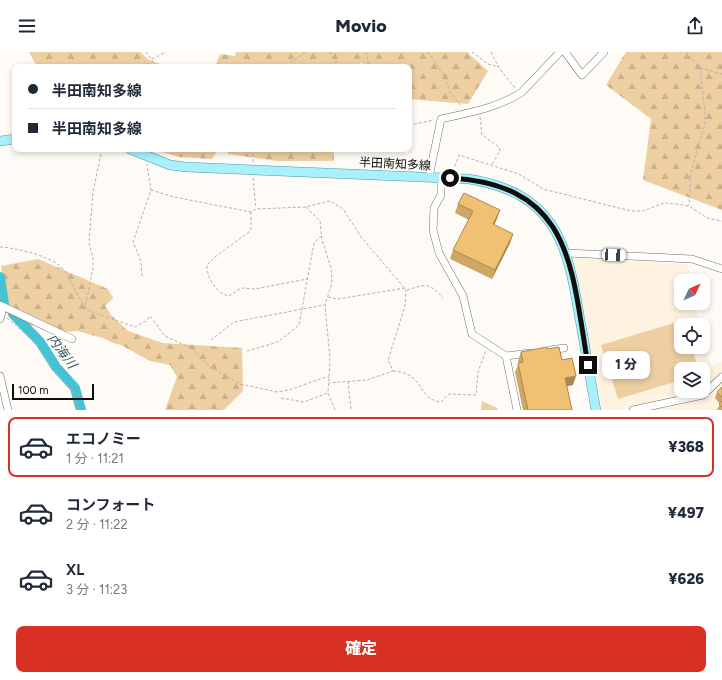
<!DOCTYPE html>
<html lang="ja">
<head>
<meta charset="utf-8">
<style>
  body { margin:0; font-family:Figtree,"Noto Sans JP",sans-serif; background:#f6f6f7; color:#1f2937; height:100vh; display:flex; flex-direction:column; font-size:15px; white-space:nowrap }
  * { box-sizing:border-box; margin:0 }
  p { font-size:13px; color:#747a83 }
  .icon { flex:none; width:22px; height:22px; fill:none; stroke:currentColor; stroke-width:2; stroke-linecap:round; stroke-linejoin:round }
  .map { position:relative; height:358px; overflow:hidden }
  .side { display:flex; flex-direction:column; background:#fff; flex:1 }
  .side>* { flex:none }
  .guide { position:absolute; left:12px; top:12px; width:400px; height:88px; border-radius:8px; box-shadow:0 2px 6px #0003; display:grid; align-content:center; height:88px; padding:0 16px; background:#fff }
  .needle { width:26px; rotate:46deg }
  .buttons { position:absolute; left:674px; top:222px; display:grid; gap:8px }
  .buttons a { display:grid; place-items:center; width:36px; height:36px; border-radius:8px; background:#fff; box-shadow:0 2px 6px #0003; font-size:20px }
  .scale { position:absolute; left:12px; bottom:10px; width:82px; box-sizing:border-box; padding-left:4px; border:2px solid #100e0a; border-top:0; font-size:11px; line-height:14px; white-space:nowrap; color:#100e0a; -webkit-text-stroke:3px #fefbf7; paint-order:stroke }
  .end { position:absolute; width:18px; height:18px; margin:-9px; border:5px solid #100e0a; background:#fff; box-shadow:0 0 0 2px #fff }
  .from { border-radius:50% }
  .bubble { position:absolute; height:28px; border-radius:8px; background:#fff; box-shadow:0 2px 6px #0003; font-size:13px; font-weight:800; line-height:28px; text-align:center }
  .car { position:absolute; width:12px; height:24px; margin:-12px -6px; border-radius:5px; box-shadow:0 0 3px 1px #0007; background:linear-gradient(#fff 24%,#345 0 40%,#fff 0 76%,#345 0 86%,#fff 0) }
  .guide b { display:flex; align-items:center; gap:14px; height:38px; font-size:15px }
  .guide b+b { border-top:1px solid #e0e1e3 }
  .guide i { width:10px; height:10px; background:#1f2937 }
  ul { padding:7px 0 0; list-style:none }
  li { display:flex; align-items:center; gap:12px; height:60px; margin:0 8px 6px; padding:0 8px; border:2px solid transparent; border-radius:8px }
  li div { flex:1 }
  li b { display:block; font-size:15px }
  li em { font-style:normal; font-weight:800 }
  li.current { border-color:#d93025 }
  li>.icon { width:36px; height:36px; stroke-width:1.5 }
  .action { display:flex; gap:8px; margin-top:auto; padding:8px 16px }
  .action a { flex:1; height:46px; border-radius:8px; background:#d93025; color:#fff; font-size:16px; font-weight:800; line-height:46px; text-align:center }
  header { display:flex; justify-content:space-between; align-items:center; height:52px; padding:0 16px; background:#fff; font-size:18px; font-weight:800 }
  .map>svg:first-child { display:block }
  .built { fill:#fef2e1; fill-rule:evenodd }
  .forest { fill:url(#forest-firs) }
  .garden { fill:#edcfa1 }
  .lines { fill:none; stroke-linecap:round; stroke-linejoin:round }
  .river { stroke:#45c3d4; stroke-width:10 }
  .minor-casing { stroke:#756f66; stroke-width:8 }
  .major-casing { stroke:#4d9aa4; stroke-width:10 }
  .path { stroke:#b4b1ad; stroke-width:1; stroke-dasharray:3 2; stroke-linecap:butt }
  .minor { stroke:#fff; stroke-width:7 }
  .major { stroke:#a8f0fa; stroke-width:9 }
  .wall { fill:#cfa663 }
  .shaded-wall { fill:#a98750 }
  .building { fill:#f1c173; stroke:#a98750 }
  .route { stroke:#100e0a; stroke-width:5 }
  .labels { text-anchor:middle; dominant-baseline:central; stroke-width:3; stroke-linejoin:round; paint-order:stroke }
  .street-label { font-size:12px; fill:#100e0a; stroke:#fefbf7 }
  .water-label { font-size:13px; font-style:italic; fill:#2d6068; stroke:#fefbf7 }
</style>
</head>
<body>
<header><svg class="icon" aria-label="menu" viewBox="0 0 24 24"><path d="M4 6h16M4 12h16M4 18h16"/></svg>Movio<svg class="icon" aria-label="share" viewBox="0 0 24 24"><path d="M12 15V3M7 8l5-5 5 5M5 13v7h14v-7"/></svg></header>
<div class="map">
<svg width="722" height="358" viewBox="0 0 722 358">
  <defs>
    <pattern id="forest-firs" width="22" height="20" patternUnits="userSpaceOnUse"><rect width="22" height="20" fill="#edcfa1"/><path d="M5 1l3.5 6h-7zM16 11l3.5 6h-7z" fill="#cab189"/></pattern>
  </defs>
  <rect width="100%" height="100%" fill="#fefbf7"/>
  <path class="built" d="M 574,206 L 688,212 L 691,229 L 681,229 L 681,251 L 695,251 L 699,273 L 681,273 L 681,295 L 703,295 L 703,285 L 711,314 L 722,310 L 722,358 L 602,358 ZM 681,317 L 703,317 L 703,339 L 681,339 Z"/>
  <path class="forest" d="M 29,0 L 140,0 L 149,8 L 169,15 L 37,15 Z
    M 236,0 L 467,0 L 488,19 L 468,52 L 409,47 L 409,15 L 367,15 L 362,11 L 351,15 L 215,15 L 220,2 L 235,4 Z
    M 626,0 L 722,0 L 722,158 L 643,128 L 651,67 L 606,33 Z
    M 152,97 L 176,97 L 187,100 L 219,97 L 212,107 L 179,105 Z
    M 228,97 L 334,97 L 334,109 L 277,109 L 228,102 Z
    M 38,207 L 108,237 L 113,246 L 105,254 L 112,264 L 128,279 L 163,291 L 242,296 L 243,339 L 224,358 L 165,358 L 177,325 L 170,313 L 150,309 L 121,293 L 113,291 L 103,286 L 77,279 L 62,280 L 35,273 L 29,274 L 6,250 L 1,214 Z
    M 482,349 L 497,356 L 498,358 L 481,358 Z"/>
  <path class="garden" d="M 684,268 L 685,273 L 681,273 L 681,295 L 692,295 L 698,317 L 681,317 L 681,328 L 618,347 L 601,293 Z"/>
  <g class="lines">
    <path class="river" d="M 0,225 L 4,252
      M 13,262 L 40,290 L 56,315 L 75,336 L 81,358"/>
    <g class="minor-casing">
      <path id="minor" d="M 565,0 L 582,23 L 604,0
        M 429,125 L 441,67 C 468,61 498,56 522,40 L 560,0
        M 441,126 L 441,143 L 434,156 L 433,178 L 439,201 L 463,244 L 472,282 L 506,304 L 530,301
        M 567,201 L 692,207 L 722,217
        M 0,253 L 72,287
        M 0,253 L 2,261 L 0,267
        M 550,298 L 564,296
        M 506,304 L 517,358
        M 0,324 L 8,358
        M 633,358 L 703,343 L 722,325"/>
    </g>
    <g class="major-casing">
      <path id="major" d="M 0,89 L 15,87
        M 130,97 L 170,113 L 186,115 L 469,127 C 553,141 567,188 579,262 C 585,294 590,326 596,358"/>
    </g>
    <path class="path" d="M 146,0 L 157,15
      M 330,0 L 336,9 L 336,15
      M 366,0 L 369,15
      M 428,0 L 445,25 L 450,40 L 462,55
      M 472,0 L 488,12 L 499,15
      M 491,0 L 499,16 L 515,36
      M 686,0 L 700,16 L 705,61 L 705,71 L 691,120 L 689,154
      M 152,7 L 166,0
      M 288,15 L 291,10 L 306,0
      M 700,16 L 722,22
      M 480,65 L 482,83 L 499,95 L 500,99 L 492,112
      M 409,73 L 434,68
      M 102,97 L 93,140 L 89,191 L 93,206 L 93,216 L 85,257 L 135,275 L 146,269 L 150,264 L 165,284 L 191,296 L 210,315 L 240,332 L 277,340 L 289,338 L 326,325 L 329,325
      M 253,110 L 253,97
      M 453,119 L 459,103 L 519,122 L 543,137 L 631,159 L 643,159 L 664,151 L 677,152 L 689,154 L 707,166 L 722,169
      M 253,126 L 256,156
      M 151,138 L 174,145 L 251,160 L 256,157 L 305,155 L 330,149 L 343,157 L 362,186 L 406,238 L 405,254 L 388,308 L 393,319 L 367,328 L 329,331
      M 306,155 L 320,169 L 322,188 L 331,216 L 332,231 L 325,253 L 330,307 L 328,341 L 335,358
      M 251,160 L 251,177 L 249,180 L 215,205 L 207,213 C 206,225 217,242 229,244 L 241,236 L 255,237 L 307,227
      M 0,195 C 17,196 52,204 63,217 C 71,228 77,243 85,255
      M 142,224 L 141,209 L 133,190 L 151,138 L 147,112
      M 407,238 C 426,232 429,230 443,246
      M 328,245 L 338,247 L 405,236
      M 7,266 L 35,290 L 53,317 L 72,338 L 79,358
      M 211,288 L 234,270 L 324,253
      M 247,299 L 278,290 L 299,273 L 314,191 L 321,184
      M 393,319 C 426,321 417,348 441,350 L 449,342 L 476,343 L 478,320 L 486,298
      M 348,329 L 351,358
      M 281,346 L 304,350 L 328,341"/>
    <use href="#minor" class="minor"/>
    <use href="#major" class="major"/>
  </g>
  <path class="wall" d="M 458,152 L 500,158 L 494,173 L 513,182 L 510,191 L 492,227 L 450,207 L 453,198 L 469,168 L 455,161 Z
    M 547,297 L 562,308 L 573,333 L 567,334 L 572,358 L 523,358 L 515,320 L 519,311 L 518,309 L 521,300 Z
    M 722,335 L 722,358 L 717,358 L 720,352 L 715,346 L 717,340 Z"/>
  <path class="shaded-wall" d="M 500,158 L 497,167 L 490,181 L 493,172 Z
    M 513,182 L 510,191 L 492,227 L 495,218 Z
    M 576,324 L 573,333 L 562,335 L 565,326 Z"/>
  <path class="building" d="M 464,141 L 500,158 L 493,172 L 513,182 L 495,218 L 453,198 L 473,159 L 458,152 Z
    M 547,295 L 547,297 L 559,295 L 562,308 L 572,306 L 576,324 L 565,326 L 572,358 L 528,358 L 518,311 L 523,310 L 521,300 Z
    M 722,335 L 722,345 L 717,340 Z
    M 722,349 L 722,355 L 719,352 Z"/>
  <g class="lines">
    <path class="route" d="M 450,126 C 573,133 571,215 588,313"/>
  </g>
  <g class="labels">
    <g class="street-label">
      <text transform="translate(395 112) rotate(3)">半田南知多線</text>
    </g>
    <g class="water-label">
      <text transform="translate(62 299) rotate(53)">内海川</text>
    </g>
  </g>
</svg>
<div class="buttons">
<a><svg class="needle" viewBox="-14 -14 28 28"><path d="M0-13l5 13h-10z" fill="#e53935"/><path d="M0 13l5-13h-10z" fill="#747a83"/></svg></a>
<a><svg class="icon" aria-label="locate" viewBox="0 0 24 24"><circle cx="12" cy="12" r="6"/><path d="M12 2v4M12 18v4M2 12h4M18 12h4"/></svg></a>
<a><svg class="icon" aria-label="layers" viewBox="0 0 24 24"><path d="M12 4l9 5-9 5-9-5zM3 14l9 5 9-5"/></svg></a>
</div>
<div class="scale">100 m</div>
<i class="end from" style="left:450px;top:126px"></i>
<i class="end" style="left:588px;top:313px"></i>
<div class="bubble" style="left:602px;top:299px;width:48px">1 分</div>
<i class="car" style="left:614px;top:203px;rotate:93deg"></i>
<div class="guide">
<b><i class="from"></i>半田南知多線</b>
<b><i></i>半田南知多線</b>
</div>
</div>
<section class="side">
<ul>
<li class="current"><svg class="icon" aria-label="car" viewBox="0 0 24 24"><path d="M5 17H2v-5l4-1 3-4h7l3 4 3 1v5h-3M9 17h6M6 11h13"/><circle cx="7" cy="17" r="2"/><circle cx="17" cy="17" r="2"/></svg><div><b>エコノミー</b><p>1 分 · 11:21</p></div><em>¥368</em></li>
<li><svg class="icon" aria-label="car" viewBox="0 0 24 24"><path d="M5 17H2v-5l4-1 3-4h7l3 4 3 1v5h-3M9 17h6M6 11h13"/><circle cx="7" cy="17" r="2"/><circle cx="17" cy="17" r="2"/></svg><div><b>コンフォート</b><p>2 分 · 11:22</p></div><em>¥497</em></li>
<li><svg class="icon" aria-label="car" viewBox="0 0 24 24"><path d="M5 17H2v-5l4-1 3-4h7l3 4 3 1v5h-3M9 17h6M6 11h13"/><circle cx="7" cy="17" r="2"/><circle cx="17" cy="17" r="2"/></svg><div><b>XL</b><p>3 分 · 11:23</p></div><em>¥626</em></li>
</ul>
<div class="action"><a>確定</a></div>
</section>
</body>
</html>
